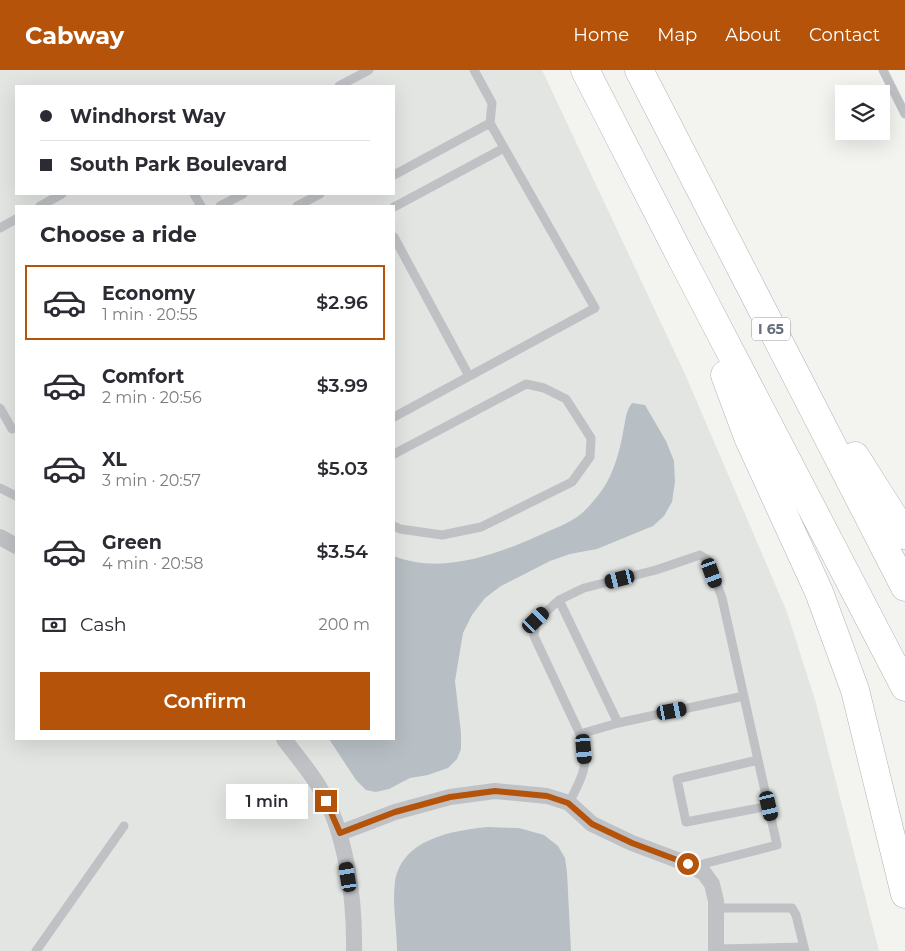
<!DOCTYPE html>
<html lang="en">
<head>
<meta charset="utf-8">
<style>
  body { margin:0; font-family:Montserrat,sans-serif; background:#f7f7f7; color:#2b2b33; height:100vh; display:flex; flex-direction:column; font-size:19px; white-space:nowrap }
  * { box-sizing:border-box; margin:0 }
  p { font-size:16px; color:#7c7c81 }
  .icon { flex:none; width:28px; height:28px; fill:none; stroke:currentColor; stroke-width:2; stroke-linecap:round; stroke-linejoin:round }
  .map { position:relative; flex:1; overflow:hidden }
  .details { position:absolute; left:15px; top:135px; width:380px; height:535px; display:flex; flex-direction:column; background:#fff; border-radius:0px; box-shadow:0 5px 20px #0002 }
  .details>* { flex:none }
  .top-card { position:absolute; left:15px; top:15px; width:380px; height:110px; border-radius:0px; box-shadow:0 5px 20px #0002; display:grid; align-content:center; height:110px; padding:0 25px; background:#fff }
  .tools { position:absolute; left:835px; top:15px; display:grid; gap:10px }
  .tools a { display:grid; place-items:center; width:55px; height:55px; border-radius:0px; background:#fff; box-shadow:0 5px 20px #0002; font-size:25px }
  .end { position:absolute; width:22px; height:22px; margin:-11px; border:6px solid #b45309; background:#fff; box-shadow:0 0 0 2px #fff }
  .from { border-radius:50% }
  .bubble { position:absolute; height:35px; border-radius:0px; background:#fff; box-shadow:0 5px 20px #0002; font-size:16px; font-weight:600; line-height:35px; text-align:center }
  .car { position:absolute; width:15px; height:30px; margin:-15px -8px; border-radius:6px; box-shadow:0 0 4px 1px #0007; background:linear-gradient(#222 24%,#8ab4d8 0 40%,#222 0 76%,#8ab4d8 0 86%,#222 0) }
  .top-card b { display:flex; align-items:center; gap:18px; height:48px; font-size:19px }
  .top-card b+b { border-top:1px solid #e1e1e2 }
  .top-card i { width:12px; height:12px; background:#2b2b33 }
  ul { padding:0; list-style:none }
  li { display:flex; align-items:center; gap:15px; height:75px; margin:0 10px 8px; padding:0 15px; border:2px solid transparent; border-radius:0px }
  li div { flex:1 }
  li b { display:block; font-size:19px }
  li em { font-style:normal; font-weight:600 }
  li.on { border-color:#b45309 }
  li>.icon { width:45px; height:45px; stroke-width:1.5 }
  h2 { padding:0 25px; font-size:22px; line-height:60px }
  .pay { display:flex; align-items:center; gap:12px; height:55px; padding:0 25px; font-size:19px }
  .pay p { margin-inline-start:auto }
  .button { display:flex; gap:10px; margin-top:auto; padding:10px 25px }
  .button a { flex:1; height:58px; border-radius:0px; background:#b45309; color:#fff; font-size:20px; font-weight:600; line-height:58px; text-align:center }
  header { display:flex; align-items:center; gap:30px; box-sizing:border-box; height:70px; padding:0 25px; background:#b45309; color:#fff }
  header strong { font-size:24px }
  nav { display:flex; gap:28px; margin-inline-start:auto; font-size:18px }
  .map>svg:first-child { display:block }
  .built { fill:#e3e5e3; fill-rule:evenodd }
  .water { fill:#b8bfc4 }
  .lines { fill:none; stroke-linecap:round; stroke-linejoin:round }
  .highway-casing { stroke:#b2b4b7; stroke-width:29 }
  .lane { stroke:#bfc1c4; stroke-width:9 }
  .street { stroke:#bfc1c4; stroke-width:16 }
  .highway { stroke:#fff; stroke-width:28 }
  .route { stroke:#b45309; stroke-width:6 }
  .labels { text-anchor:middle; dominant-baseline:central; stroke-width:5; stroke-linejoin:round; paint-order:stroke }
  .shield { fill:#fff; stroke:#949ba4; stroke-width:1 }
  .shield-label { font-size:14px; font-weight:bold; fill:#66707d }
</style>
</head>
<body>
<header>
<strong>Cabway</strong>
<nav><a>Home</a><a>Map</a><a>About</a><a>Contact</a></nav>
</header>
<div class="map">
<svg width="905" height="881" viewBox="0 0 905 881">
  <rect width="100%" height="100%" fill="#f3f3f0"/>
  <path class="built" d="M 0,0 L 542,0 L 685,304 L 787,542 L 816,633 L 879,881 L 0,881 ZM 16,16 L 394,16 L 394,124 L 16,124 ZM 16,136 L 394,136 L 394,669 L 16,669 Z"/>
  <path class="water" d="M 632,333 L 645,335 L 666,371 L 674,391 L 675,412 L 672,432 L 664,446 L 653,456 L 597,479 L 570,484 L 550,491 L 501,516 L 485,528 L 472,545 L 463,563 L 455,611 L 461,663 L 461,679 L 457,689 L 448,698 L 428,705 L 410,708 L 389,719 L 376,722 L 366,720 L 356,710 L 329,669 L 394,669 L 394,486 C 441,505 496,485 540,465 C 553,459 570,453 581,444 C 590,436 601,423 607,412 C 616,396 621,375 624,357 C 626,347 626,341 632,333 Z
    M 487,757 L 519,758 L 544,765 L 558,776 L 565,788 L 567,802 L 571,881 L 397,881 C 397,859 392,833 395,812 C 402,769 451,761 487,757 Z"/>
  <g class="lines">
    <g class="highway-casing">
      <path id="highway" d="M 585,0 L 684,193 L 905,617
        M 639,0 L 905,517
        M 725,305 L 748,367 L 819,522 L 855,620 L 905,824
        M 855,386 L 905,465"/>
    </g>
    <path class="lane" d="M 883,0 L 905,44
      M 339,16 L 369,0
      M 394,105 L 490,53
      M 194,124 L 201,136
      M 40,136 L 62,124
      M 220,136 L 243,124
      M 297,136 L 320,124
      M 394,137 L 504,78
      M 0,158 L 16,149
      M 394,167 L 469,306
      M 0,338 L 12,359
      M 394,347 L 595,238 L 490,53 L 492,33 L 474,0
      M 394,384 L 526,314 L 544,318 L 566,329 L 591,368 L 590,387 L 572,412 L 481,457 L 442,465 L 400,459 L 394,456
      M 0,418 L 16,426
      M 559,530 L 618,653 L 744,626
      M 580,664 L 618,653
      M 758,690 L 677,709 L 686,752 L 769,736
      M 569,733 C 583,705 590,696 580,664 L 534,566 L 536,551 L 559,530 L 584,518 L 656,500 L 700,485 L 708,490 L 722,528 L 777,775 L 695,796
      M 716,838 L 792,838 L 796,845 L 805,881
      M 716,879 L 804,877
      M 36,881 L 124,756"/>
    <path class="street" d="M 0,467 L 16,476
      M 284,669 C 295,684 308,699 318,715 C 346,760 355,829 354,881
      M 340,763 L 395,742 L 450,727 L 495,721 L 547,726 L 569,733 L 592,754 L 632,773 L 688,794 L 704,803 L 712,814 L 716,831 L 716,881"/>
    <use href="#highway" class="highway"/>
  </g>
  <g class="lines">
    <path class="route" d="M 326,731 L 340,763 L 395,742 L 450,727 L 495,721 L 547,726 L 568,733 L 592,754 L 632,773 L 688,794"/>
  </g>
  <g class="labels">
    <rect class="shield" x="752" y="247.5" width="38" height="23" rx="4"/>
    <g class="shield-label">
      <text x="771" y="259">I 65</text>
    </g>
  </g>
</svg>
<div class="tools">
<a><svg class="icon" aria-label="layers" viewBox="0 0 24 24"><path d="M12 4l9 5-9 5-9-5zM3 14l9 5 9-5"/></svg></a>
</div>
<i class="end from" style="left:688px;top:794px"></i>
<i class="end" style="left:326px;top:731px"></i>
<div class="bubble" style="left:226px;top:714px;width:82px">1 min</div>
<i class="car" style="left:712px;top:503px;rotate:160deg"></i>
<i class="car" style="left:620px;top:509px;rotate:256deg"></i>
<i class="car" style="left:536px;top:550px;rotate:46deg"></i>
<i class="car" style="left:672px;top:641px;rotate:79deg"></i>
<i class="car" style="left:584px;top:679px;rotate:175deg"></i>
<i class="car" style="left:769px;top:736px;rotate:167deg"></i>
<i class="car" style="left:348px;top:807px;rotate:351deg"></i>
<div class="top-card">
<b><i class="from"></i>Windhorst Way</b>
<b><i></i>South Park Boulevard</b>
</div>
<section class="details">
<h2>Choose a ride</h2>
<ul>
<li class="on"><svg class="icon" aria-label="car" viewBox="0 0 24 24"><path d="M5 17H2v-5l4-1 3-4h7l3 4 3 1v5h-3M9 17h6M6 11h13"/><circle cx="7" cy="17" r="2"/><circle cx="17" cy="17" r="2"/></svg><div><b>Economy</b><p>1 min · 20:55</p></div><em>$2.96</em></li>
<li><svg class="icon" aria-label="car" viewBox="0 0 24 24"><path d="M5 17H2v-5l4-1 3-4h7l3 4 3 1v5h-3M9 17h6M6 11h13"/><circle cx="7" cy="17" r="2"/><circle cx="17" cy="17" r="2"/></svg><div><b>Comfort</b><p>2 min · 20:56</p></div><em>$3.99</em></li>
<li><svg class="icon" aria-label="car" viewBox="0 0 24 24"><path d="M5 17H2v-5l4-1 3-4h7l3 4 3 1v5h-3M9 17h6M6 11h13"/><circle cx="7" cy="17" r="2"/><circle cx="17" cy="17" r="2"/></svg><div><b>XL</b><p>3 min · 20:57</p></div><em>$5.03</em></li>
<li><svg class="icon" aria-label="car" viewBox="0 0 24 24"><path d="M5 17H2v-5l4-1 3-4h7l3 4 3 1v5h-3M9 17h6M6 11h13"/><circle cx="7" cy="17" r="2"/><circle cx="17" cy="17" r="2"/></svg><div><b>Green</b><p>4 min · 20:58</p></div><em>$3.54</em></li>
</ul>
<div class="pay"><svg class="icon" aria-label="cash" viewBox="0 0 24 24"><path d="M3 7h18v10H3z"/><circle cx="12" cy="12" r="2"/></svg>Cash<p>200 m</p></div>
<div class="button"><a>Confirm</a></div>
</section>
</div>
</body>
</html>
